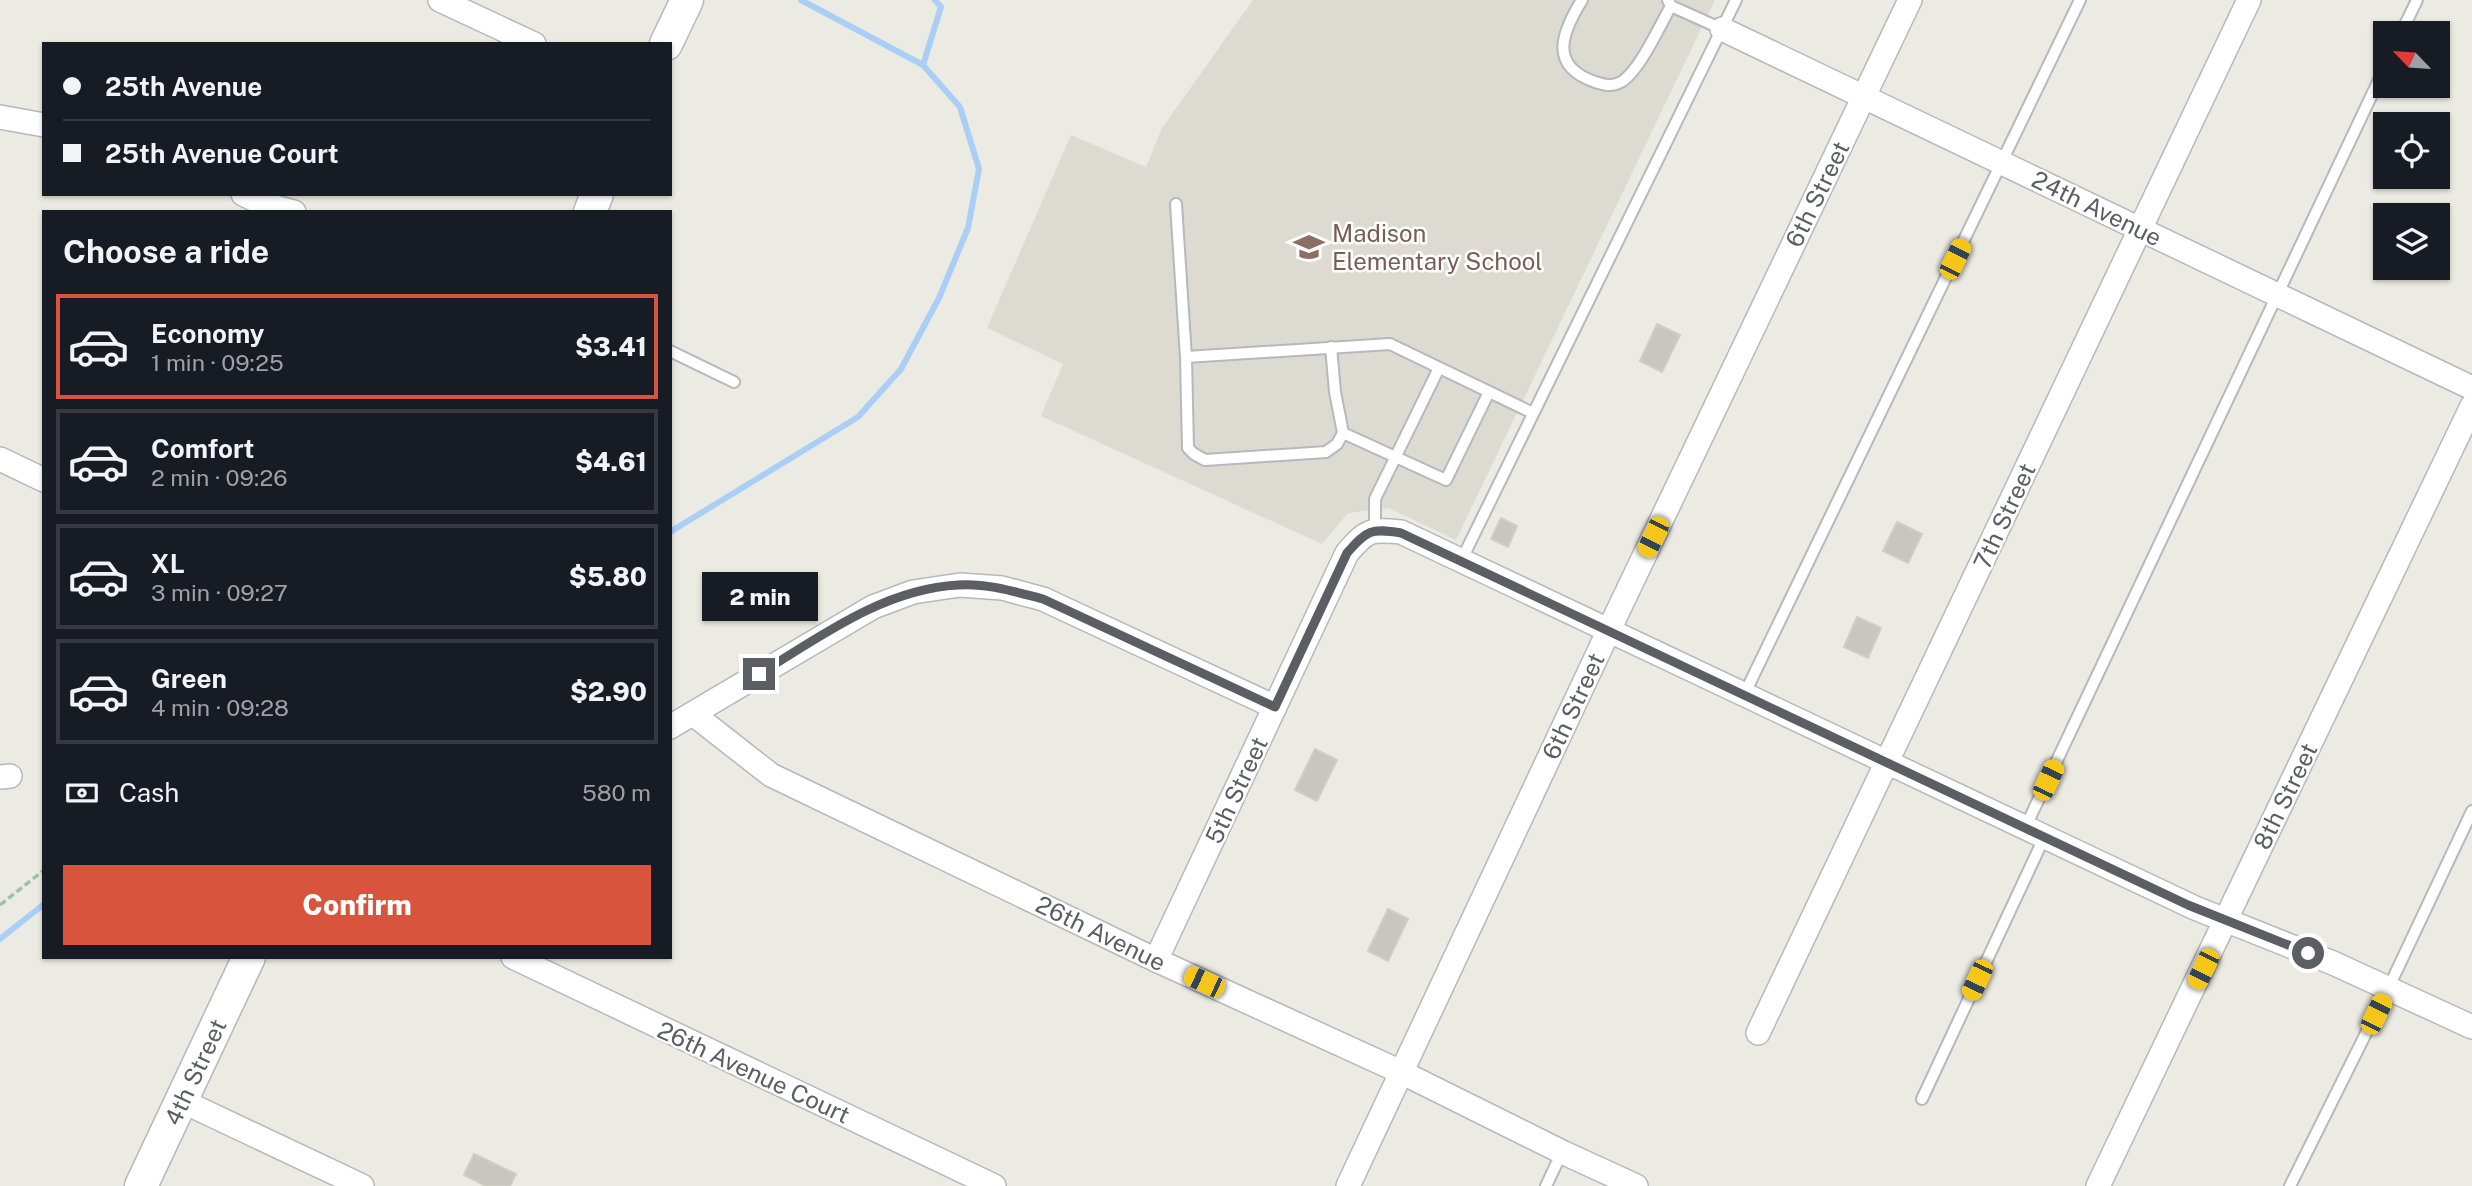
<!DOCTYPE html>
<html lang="en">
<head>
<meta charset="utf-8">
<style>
  body { margin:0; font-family:"Public Sans",sans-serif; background:#242831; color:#f1f3f6; height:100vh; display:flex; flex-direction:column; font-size:26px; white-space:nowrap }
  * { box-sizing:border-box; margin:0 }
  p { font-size:23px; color:#9ea1a6 }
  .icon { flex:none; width:38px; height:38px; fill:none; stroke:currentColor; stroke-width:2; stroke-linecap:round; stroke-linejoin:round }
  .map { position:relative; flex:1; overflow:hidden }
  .panel { position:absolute; left:42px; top:210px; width:630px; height:749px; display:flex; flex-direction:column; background:#171b24; border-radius:0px; box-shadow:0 2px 5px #0004 }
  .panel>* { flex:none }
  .hud { position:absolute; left:42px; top:42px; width:630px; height:154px; border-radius:0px; box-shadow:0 2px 5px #0004; display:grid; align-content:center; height:154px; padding:0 21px; background:#171b24 }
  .needle { width:46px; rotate:295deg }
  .tools { position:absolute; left:2373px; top:21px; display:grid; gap:14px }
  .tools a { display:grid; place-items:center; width:77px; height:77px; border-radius:0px; background:#171b24; box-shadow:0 2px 5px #0004; font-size:35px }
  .end { position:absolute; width:32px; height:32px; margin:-16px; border:9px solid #5b5e62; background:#fff; box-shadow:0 0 0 4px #fff }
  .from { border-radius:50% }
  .bubble { position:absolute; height:49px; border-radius:0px; background:#171b24; box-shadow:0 2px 5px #0004; font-size:23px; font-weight:800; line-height:49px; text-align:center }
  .car { position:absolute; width:21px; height:42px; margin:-21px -10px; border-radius:9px; box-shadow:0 0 5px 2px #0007; background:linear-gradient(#f5c518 24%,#345 0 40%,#f5c518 0 76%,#345 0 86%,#f5c518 0) }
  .hud b { display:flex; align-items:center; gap:24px; height:66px; font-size:26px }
  .hud b+b { border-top:2px solid #363941 }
  .hud i { width:18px; height:18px; background:#f1f3f6 }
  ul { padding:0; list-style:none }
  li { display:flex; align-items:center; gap:21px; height:105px; margin:0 14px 10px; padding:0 7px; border:4px solid #363941; border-radius:0px }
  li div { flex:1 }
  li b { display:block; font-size:26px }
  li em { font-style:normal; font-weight:800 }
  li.current { border-color:#d8543d }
  li>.icon { width:63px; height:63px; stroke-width:1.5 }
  h2 { padding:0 21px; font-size:32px; line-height:84px }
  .pay { display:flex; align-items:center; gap:18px; height:77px; padding:0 21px; font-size:26px }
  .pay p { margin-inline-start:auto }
  .cta { display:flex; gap:14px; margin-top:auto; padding:14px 21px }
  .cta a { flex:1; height:80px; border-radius:0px; background:#d8543d; color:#fff; font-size:28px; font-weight:800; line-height:80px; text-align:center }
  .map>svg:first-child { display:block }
  .education { fill:#dcdad1 }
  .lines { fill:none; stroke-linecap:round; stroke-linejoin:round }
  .stream { stroke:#a9cff6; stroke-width:6 }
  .building { fill:#c8c6c0; stroke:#d0cdc2; stroke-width:2 }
  .service-casing { stroke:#b5b8bc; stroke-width:14 }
  .minor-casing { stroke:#b5b8bc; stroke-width:26 }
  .secondary-casing { stroke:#b4b7bc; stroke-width:35 }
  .path { stroke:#9cc2a9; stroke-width:3.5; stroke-dasharray:7 3.5; stroke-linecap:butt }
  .service { stroke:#fff; stroke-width:10 }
  .minor { stroke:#fff; stroke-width:23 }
  .secondary { stroke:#fff; stroke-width:32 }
  .route { stroke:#5b5e62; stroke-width:9 }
  .labels { text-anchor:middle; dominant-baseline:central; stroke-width:5; stroke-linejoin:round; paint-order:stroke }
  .street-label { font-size:24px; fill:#5b5e62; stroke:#fff }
  .education-label { font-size:24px; fill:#785e54; stroke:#fff; text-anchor:start }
</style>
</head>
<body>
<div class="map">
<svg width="2472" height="1186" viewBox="0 0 2472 1186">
  <rect width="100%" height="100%" fill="#ecebe3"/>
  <path class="education" d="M 1253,0 L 1715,0 L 1456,540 L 1389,508 L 1348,513 L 1322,544 L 1041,416 L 1063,364 L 987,328 L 1071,135 L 1146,167 L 1162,128 Z"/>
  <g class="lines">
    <path class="stream" d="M 801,0 L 923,65
      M 670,532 L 858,417 L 901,369 L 939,298 L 968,228 L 979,169 L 960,107 L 923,65 L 941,7 L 935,0
      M 0,939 L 44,904"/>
  </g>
  <path class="building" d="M 1657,324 L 1680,335 L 1662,372 L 1640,361 Z
    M 1501,518 L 1517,526 L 1508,547 L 1491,539 Z
    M 1897,522 L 1922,534 L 1908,563 L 1883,551 Z
    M 1857,617 L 1881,628 L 1868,658 L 1844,647 Z
    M 1315,749 L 1337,760 L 1317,801 L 1295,790 Z
    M 1388,909 L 1408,919 L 1388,961 L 1368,951 Z
    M 474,1154 L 516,1174 L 510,1186 L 486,1186 L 464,1175 Z"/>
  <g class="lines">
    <g class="service-casing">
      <path id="service" d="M 1582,0 C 1562,32 1548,66 1595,82 C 1604,85 1612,87 1621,82 C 1639,72 1660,25 1671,6
        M 1668,0 L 1671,6 L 1722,29
        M 2401,33 L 2417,0
        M 1176,204 L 1186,357 L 1390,344 L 1533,413
        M 670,351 L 734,382
        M 1186,357 L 1188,448 L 1194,454 L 1205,460 L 1326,452 L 1337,444 L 1343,433 L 1335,392 L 1331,347
        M 1343,433 L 1446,480 L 1489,392
        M 1375,529 L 1375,499 L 1439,368
        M 1461,561 L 1736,0
        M 1744,695 L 2080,0
        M 2025,828 L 2385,67
        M 1922,1099 L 2044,838
        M 1546,1186 L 1562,1152
        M 2290,1186 L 2388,989 L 2472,811"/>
    </g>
    <g class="minor-casing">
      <path id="minor" d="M 440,0 L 534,44
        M 1722,29 L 2472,388
        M 0,117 L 44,125
        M 243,194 L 264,204 L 294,212
        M 0,459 L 44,480
        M 693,714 L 771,775 L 1156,960 L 1401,1072 L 1562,1152 L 1636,1186
        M 670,727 L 873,607 L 913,592 L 960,585 L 1002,588 L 1043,599 L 1275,707
        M 0,777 L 10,776
        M 513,957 L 994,1186
        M 1156,960 L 1347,553 C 1367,530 1370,529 1401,532 L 2195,908 L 2333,963 L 2472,1027
        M 1758,1033 L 2249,0
        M 182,1101 L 362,1186
        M 1348,1186 L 1617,613 L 1910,0
        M 2098,1186 L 2472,406"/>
    </g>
    <g class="secondary-casing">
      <path id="secondary" d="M 666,44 L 687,0
        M 590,212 L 597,194
        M 141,1186 L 249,957"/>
    </g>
    <path class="path" d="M 0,905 L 44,870"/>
    <use href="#service" class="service"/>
    <use href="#minor" class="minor"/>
    <use href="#secondary" class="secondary"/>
  </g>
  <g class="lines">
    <path class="route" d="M 759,674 C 821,636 884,589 958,585 C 987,583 1016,592 1043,599 L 1275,707 L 1347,553 C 1367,530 1371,528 1401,533 L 2188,905 L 2308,953"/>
  </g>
  <defs>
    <g id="school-bare" transform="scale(2.415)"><path d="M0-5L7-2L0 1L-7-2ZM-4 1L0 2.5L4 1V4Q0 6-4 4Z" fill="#8d6e63" stroke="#fff" stroke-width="2.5" paint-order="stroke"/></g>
  </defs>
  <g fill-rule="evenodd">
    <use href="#school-bare" x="1309" y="247"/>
  </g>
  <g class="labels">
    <g class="street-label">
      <text transform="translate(1817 194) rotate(-64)">6th Street</text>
      <text transform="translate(2097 208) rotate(26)">24th Avenue</text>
      <text transform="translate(2004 516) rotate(-65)">7th Street</text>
      <text transform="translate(1573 706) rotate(-65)">6th Street</text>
      <text transform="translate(1236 790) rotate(-65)">5th Street</text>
      <text transform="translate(2285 796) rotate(-64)">8th Street</text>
      <text transform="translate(1101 933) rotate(26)">26th Avenue</text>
      <text transform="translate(195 1072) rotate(-65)">4th Street</text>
      <text transform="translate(754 1072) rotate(25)">26th Avenue Court</text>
    </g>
    <g class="education-label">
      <text x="1332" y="233">Madison<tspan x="1332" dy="28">Elementary School</tspan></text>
    </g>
  </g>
</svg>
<div class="tools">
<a><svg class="needle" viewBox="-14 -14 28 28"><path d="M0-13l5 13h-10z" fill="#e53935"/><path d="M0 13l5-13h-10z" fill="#9ea1a6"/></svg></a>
<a><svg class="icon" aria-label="locate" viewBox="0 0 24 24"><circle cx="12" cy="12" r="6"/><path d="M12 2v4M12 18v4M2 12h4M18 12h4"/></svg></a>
<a><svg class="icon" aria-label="layers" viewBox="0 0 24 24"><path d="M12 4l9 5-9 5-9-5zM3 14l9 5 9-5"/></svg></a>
</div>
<i class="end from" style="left:2308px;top:953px"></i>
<i class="end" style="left:759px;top:674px"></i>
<div class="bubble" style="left:702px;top:572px;width:116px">2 min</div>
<i class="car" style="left:1955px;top:259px;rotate:26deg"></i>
<i class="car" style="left:1653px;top:537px;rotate:206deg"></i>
<i class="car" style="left:2048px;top:780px;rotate:25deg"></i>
<i class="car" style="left:2203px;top:969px;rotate:206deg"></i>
<i class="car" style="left:1977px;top:980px;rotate:205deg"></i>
<i class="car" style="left:1204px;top:982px;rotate:295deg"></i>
<i class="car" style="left:2376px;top:1014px;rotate:26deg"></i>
<div class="hud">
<b><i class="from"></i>25th Avenue</b>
<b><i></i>25th Avenue Court</b>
</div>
<section class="panel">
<h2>Choose a ride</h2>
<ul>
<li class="current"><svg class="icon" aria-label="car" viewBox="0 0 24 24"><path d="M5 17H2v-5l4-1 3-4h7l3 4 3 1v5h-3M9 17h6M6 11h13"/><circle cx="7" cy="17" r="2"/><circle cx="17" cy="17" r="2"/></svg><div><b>Economy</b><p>1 min · 09:25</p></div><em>$3.41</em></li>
<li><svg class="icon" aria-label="car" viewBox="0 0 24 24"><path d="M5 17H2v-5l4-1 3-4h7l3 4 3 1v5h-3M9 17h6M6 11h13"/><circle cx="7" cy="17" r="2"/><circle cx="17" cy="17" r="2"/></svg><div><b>Comfort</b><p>2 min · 09:26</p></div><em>$4.61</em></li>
<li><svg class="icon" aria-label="car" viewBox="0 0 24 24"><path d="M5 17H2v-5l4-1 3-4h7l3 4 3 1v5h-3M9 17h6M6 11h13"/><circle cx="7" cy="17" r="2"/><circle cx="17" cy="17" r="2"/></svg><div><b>XL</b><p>3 min · 09:27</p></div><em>$5.80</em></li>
<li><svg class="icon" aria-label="car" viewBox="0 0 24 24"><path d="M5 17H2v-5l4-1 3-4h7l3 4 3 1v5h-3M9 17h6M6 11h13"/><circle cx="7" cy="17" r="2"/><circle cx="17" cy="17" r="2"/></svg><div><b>Green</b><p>4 min · 09:28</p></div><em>$2.90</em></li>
</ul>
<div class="pay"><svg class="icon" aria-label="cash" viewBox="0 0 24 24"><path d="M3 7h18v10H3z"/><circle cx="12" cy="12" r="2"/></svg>Cash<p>580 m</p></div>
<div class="cta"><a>Confirm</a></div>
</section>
</div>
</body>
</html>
